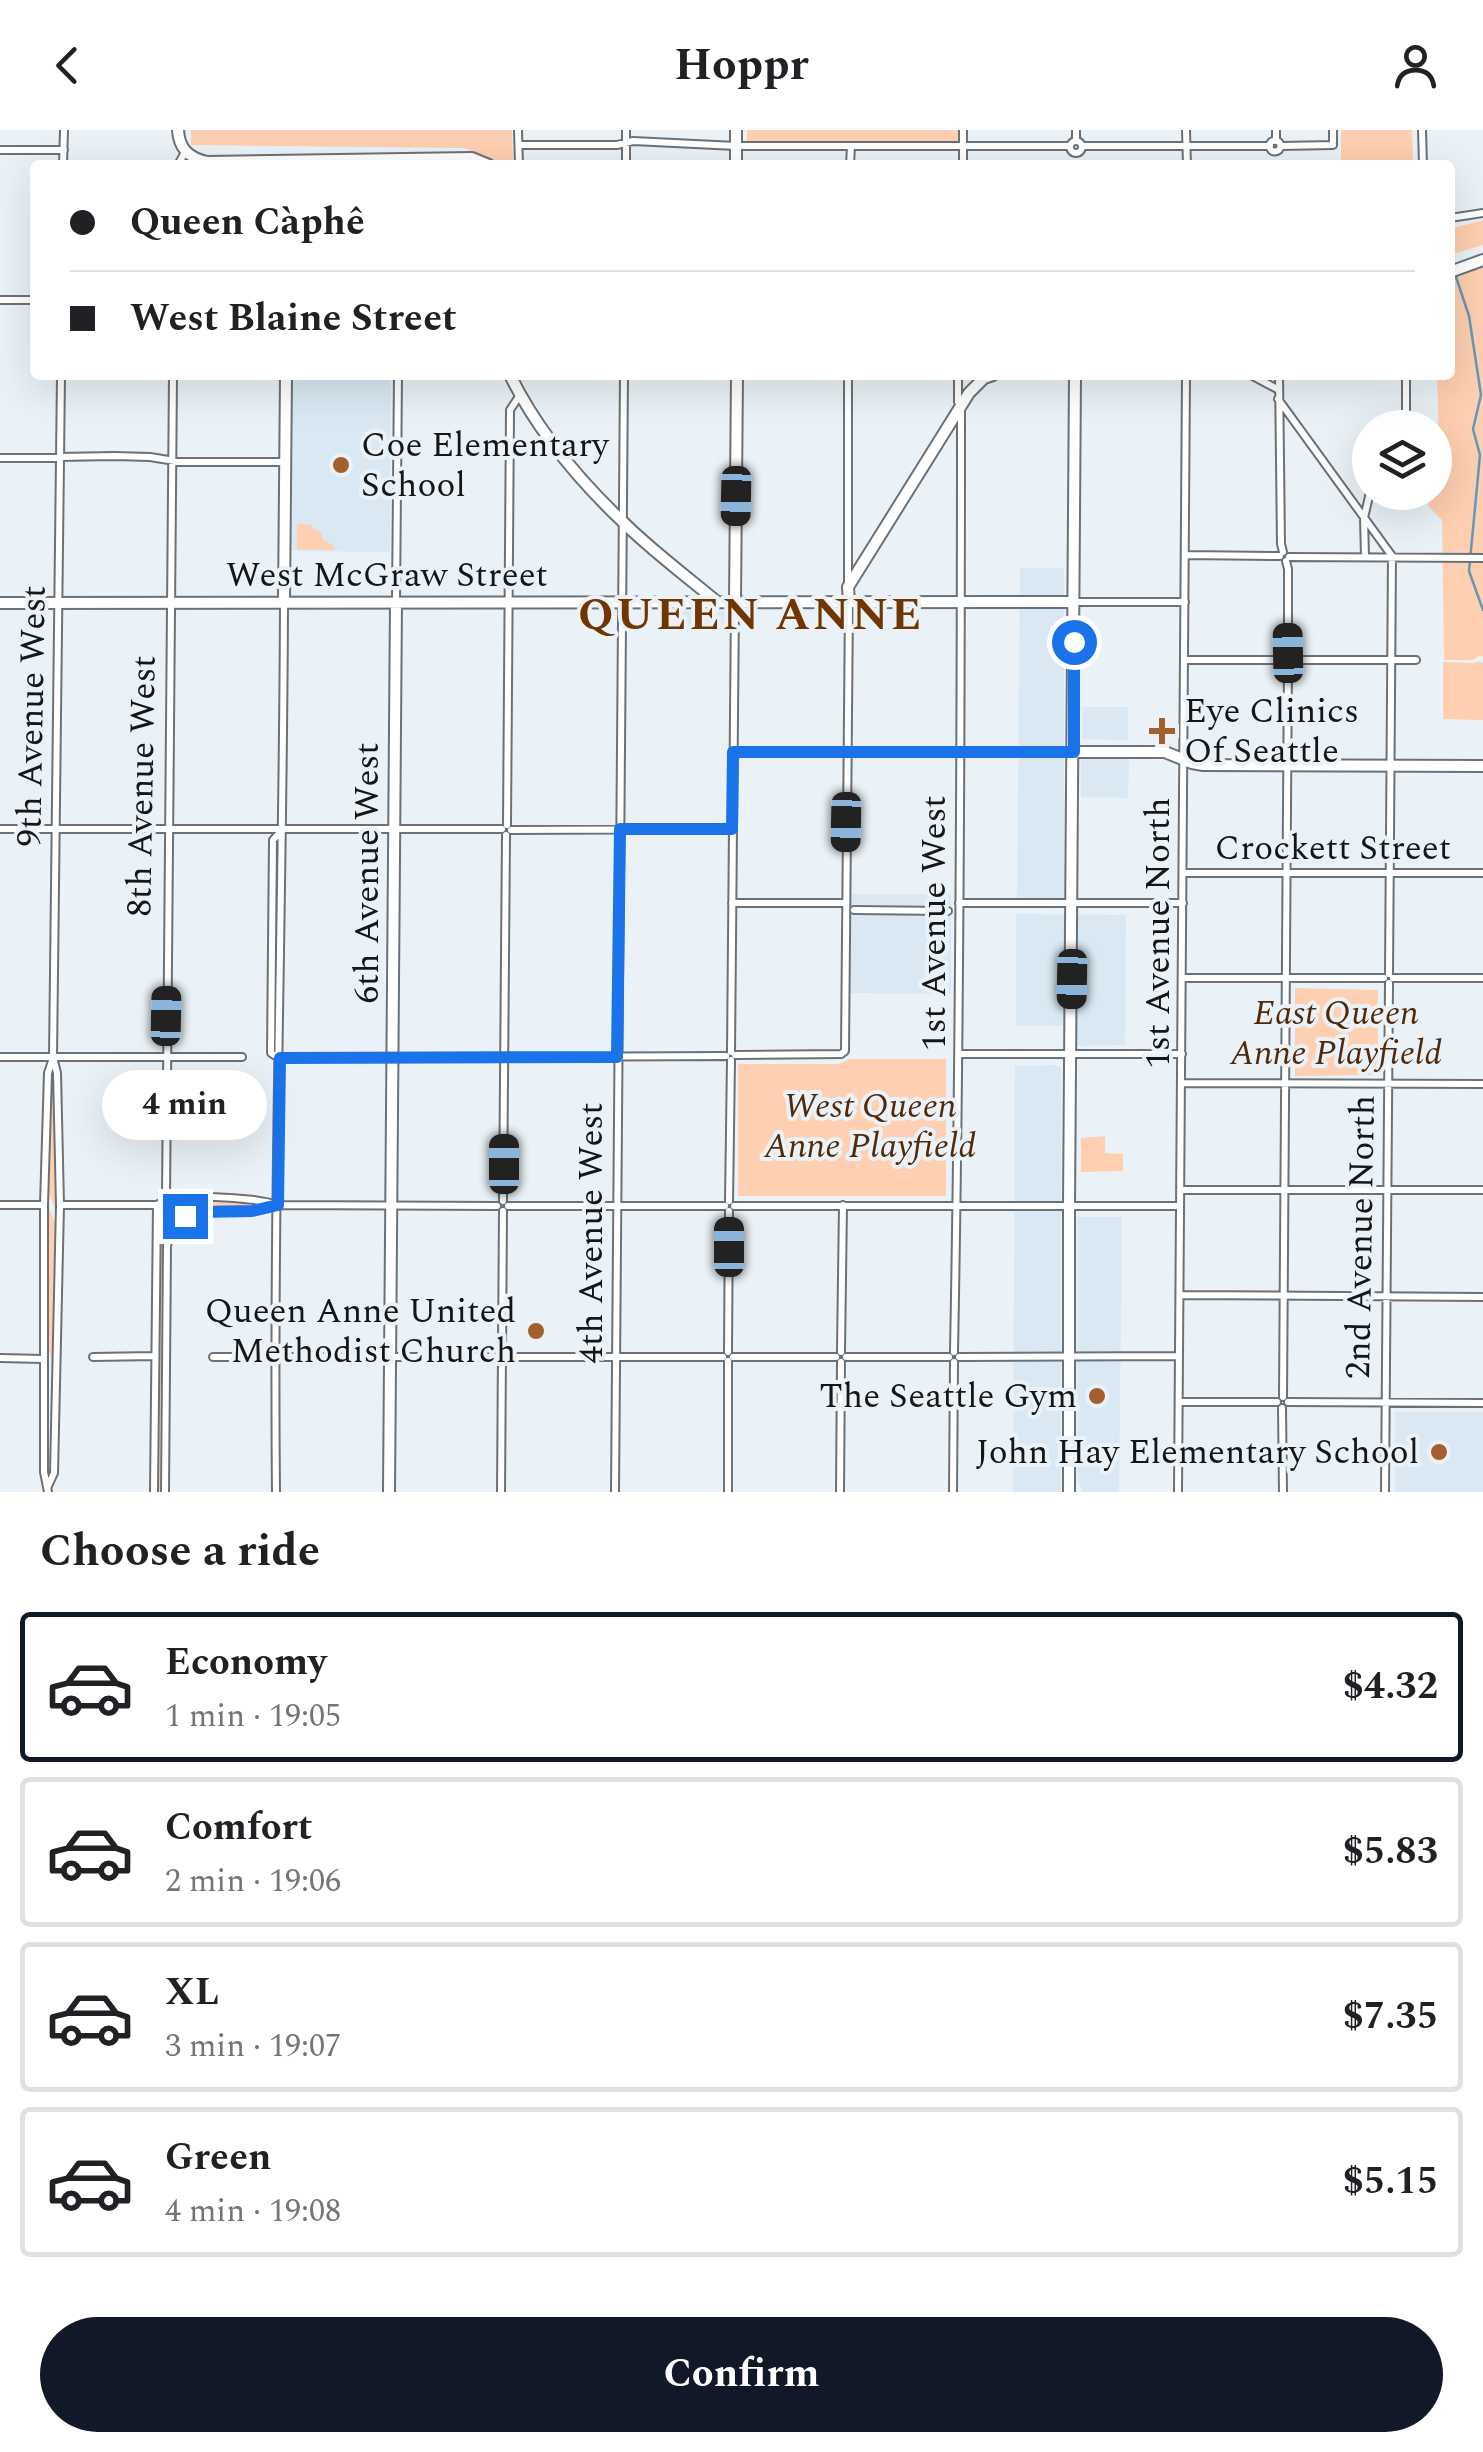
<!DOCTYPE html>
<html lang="en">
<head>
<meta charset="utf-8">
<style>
  body { margin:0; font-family:Spectral,serif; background:#f2f2f2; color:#202124; height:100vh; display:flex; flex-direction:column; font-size:38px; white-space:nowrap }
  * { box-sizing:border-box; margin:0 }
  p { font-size:32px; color:#757577 }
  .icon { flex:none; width:55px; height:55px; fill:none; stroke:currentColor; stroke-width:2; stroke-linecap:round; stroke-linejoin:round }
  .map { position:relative; height:1362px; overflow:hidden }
  .panel { display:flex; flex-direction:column; background:#fff; flex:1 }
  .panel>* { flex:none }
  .banner { position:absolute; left:30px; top:30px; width:1425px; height:220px; border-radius:10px; box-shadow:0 10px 40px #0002; display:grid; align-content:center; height:220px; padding:0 40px; background:#fff }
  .tools { position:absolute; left:1352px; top:280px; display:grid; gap:20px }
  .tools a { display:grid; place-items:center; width:100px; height:100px; border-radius:50%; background:#fff; box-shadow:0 10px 40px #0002; font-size:50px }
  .end { position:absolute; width:45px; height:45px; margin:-22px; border:12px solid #1a73e8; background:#fff; box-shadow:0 0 0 5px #fff }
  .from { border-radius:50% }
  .bubble { position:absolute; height:70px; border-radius:35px; background:#fff; box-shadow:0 10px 40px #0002; font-size:32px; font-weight:700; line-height:70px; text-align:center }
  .car { position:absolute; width:30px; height:60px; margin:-30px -15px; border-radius:12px; box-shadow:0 0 8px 2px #0007; background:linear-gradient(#222 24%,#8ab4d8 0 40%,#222 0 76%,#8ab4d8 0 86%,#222 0) }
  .banner b { display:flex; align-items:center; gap:35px; height:95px; font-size:38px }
  .banner b+b { border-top:2px solid #e0e0e0 }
  .banner i { width:25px; height:25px; background:#202124 }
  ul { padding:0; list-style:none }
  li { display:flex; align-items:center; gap:30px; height:150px; margin:0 20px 15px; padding:0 20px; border:5px solid #e0e0e0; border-radius:10px }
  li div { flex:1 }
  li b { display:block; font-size:38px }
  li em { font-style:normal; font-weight:700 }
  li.active { border-color:#111827 }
  li>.icon { width:90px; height:90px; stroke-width:1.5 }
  h2 { padding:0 40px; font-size:45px; line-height:120px }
  .primary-button { display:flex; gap:20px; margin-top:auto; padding:20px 40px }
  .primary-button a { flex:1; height:115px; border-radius:60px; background:#111827; color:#fff; font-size:40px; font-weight:700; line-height:115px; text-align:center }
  header { display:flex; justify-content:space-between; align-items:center; height:130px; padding:0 40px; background:#fff; font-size:45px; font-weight:700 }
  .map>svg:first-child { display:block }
  .built { fill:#d9e8f2 }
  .green { fill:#fecfb0 }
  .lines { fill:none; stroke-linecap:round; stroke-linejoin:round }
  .stream { stroke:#6597b6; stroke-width:2.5 }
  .street-casing { stroke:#6b7277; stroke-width:10 }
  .secondary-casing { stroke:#6b7277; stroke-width:14 }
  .street { stroke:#fff; stroke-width:6 }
  .secondary { stroke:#fff; stroke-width:10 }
  .route { stroke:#1a73e8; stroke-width:12 }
  .poi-dot { fill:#a3602e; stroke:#eaf2f7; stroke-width:4 }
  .labels { text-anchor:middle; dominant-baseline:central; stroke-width:8; stroke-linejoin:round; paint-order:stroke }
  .poi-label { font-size:35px; fill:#141618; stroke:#eaf2f7; text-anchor:end }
  .street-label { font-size:35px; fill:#141618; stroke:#eaf2f7 }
  .park-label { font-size:35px; font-style:italic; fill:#532a09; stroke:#eaf2f7 }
  .district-label { font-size:45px; font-weight:bold; letter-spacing:2.5px; fill:#703600; stroke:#eaf2f7 }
</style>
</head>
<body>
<header><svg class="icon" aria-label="back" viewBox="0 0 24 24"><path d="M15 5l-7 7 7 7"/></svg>Hoppr<svg class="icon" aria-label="person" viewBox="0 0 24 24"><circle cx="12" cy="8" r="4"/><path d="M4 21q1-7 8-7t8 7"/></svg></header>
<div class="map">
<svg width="1483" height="1362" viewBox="0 0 1483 1362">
  <rect width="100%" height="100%" fill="#eaf2f7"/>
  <path class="built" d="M 292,249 L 391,249 L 390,422 L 291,421 Z
    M 1020,438 L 1064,438 L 1064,768 L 1017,768 Z
    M 680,481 L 726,482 L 726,503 L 680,503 Z
    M 1083,577 L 1128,577 L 1128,610 L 1082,609 Z
    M 1081,629 L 1129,629 L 1128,668 L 1081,667 Z
    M 850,764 L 951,764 L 951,864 L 849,863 Z
    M 1016,784 L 1126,785 L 1125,915 L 1075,916 L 1075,896 L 1016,896 Z
    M 1055,935 L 1061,938 L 1061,1362 L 1013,1362 L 1015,936 Z
    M 1077,1087 L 1122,1087 L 1119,1362 L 1083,1362 L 1077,1347 Z
    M 1395,1282 L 1483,1282 L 1483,1362 L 1395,1362 Z"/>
  <path class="green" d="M 191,0 L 512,0 L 513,35 L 499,35 L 495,31 L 465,18 L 191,15 Z
    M 747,0 L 960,0 L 959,12 L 747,13 Z
    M 1341,0 L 1412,0 L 1413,31 L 1391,31 L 1390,35 L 1341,35 Z
    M 1483,90 L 1483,115 L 1450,125 L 1450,99 Z
    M 1483,131 L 1483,527 L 1480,525 L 1473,530 L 1444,530 L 1442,390 L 1428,376 L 1431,363 L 1435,362 L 1435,313 L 1439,312 L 1437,245 L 1450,245 L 1450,142 Z
    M 297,394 L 312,395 L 312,398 L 321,403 L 323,410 L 333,415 L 334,420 L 297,419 Z
    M 1478,531 L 1483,533 L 1483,590 L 1443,589 L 1443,532 L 1475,533 Z
    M 1295,858 L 1378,860 L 1378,945 L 1295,946 Z
    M 850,929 L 946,929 L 946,1066 L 738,1066 L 738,934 L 839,934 Z
    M 52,939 L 56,956 L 56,1082 L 48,1060 Z
    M 1105,1006 L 1105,1023 L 1123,1024 L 1123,1041 L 1081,1042 L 1081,1008 Z
    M 173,1072 L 255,1073 C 214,1087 166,1057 162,1124 L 160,1362 L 157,1362 L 160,1084 C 161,1076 166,1074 173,1072 Z
    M 47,1073 L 55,1093 L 54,1237 L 46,1212 Z"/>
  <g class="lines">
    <path class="stream" d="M 1450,127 L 1453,136
      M 1455,144 L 1469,186 L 1481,265 L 1473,299 L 1480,325 L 1469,441 L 1483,480"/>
    <g class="street-casing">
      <path id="street" d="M 518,0 L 519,35
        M 1076,0 L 1076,11
        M 1186,0 L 1187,35
        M 1422,0 L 1423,35
        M1269.5 16a5.5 5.5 0 1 1 11 0a5.5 5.5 0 1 1-11 0Z
        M 1276,11 L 1276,0
        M1070 17a6 6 0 1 1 12 0a6 6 0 1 1-12 0Z
        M 519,15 L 617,15 L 633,11 L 736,16 L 1070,16
        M 1082,16 L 1270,16
        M 1281,16 L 1333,15 L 1333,0
        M 0,20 L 64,20
        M 63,35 L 64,0
        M 178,35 L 185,22
        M 626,35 L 626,0
        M 850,35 L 851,16
        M 963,35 L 963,0
        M 1450,88 L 1483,83
        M 0,170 L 35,170
        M 844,245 L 848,247 L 853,245
        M 1251,245 L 1279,260
        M 1279,245 L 1281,414 L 1283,422
        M 1406,245 L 1406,298
        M 1278,269 L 1392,426
        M 0,328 L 115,326 L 150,327 L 181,332 L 285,332
        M 1186,425 L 1280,426
        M 1289,427 L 1483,428
        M 1365,427 L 1364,388 L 1370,362
        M 848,456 L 848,247
        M 396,471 L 398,245
        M 1074,472 L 1185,472
        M 1185,530 L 1416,530
        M 733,622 L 1072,622
        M 507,695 L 510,280 L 520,265
        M 0,699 L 502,699
        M 511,700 L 732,699
        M 1183,743 L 1483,743
        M 732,773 L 846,773
        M 959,773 L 1183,773
        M 854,780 L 948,781
        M 1389,844 L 1392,426
        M 1182,848 L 1384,848
        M 1393,848 L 1483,848
        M 731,922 L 735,473
        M 959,924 L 1182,924
        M 735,925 L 841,924 L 845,921 L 849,473
        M 0,927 L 242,927
        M 279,928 L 271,923 L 273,710 L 283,699
        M 280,928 L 726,926
        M 1182,953 L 1483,954
        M 1180,1060 L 1482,1060
        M 166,1069 L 173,245
        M 503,1071 L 506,705
        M 729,1071 L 731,930
        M 0,1075 L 44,1075
        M 60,1075 L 157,1075 C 175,1062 255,1067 277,1075
        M 508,1076 L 725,1076
        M 734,1076 L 1180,1076
        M 1180,1165 L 1483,1167
        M 728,1222 L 729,1081
        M 841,1222 L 843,1075
        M 954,1222 C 960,907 961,592 961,277 L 958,272 L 958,245
        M 93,1227 L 155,1226
        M 213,1227 L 723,1227
        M 733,1227 L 836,1227
        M 846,1227 L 949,1227
        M 959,1227 L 1179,1226
        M 0,1228 L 43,1229
        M 1283,1267 L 1288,530 L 1288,439 L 1286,431
        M 1180,1272 L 1277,1272
        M 1288,1272 L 1483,1273
        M 1282,1278 L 1283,1362
        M 48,1356 L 54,1343 L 60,1075 L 57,943 L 53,927 L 61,245
        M 48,1362 L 44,1342 L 44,1075 L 48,943 L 53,928
        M 154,1362 L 157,1075
        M 165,1362 L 167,1116 C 176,1074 206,1083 238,1082 C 252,1082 265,1078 278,1075 L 497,1076
        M 276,1362 C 273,1066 283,770 284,473
        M 501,1362 L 503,1081
        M 615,1362 L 624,245
        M 728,1362 L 728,1231
        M 840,1362 L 841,1232
        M 953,1362 L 954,1232
        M 1178,1362 L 1186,245
        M 1385,1362 L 1389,853"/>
    </g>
    <g class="secondary-casing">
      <path id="secondary" d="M 178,0 C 179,19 189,28 207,32 L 472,28 L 489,35
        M 736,35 L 736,0
        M 1450,142 L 1483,130
        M 510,245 C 537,300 578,349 622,391 C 651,420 685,445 716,471
        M 284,472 L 286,245
        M 735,472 L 737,245
        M 849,472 L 848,457 L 969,263 L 984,248 L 993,245
        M 0,473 L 1074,472
        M 1073,622 L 1165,622 L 1192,633 L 1203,635 L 1483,636
        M 389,1362 L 396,472
        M 1069,1362 L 1069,1076 L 1075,245"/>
    </g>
    <use href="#street" class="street"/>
    <use href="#secondary" class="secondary"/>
  </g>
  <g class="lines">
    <path class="route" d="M 185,1086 L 199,1082 L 252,1081 L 278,1075 L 280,928 L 617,927 L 620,699 L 732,699 L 733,622 L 1074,622 L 1074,512"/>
  </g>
  <g class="poi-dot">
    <circle cx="341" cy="335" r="10"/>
    <path d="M1157 586h10v10h10v10h-10v10h-10v-10h-10v-10h10z"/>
    <circle cx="536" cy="1201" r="10"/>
    <circle cx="1097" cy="1266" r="10"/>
    <circle cx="1439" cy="1322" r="10"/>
  </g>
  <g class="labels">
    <g class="poi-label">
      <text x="361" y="315" text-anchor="start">Coe Elementary<tspan x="361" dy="40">School</tspan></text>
      <text x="1184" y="581" text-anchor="start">Eye Clinics<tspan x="1184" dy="40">Of Seattle</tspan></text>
      <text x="516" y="1181">Queen Anne United<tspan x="516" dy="40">Methodist Church</tspan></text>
      <text x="1077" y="1266">The Seattle Gym</text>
      <text x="1419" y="1322">John Hay Elementary School</text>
    </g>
    <g class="street-label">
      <text x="387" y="445">West McGraw Street</text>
      <text transform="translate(32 586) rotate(-89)">9th Avenue West</text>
      <text transform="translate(142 656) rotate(-89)">8th Avenue West</text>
      <text x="1333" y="718">Crockett Street</text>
      <text transform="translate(367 743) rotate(-90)">6th Avenue West</text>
      <text transform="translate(934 793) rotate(-90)">1st Avenue West</text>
      <text transform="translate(1158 803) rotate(-90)">1st Avenue North</text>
      <text transform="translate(591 1103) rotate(-90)">4th Avenue West</text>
      <text transform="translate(1361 1107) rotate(-89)">2nd Avenue North</text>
    </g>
    <g class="park-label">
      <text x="1336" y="883">East Queen<tspan x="1336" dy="40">Anne Playfield</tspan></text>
      <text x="870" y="976">West Queen<tspan x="870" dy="40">Anne Playfield</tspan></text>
    </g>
    <g class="district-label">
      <text x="751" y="485">QUEEN ANNE</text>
    </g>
  </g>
</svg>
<div class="tools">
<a><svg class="icon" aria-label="layers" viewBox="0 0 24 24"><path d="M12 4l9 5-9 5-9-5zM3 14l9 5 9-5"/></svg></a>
</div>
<i class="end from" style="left:1074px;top:512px"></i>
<i class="end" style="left:185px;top:1086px"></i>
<div class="bubble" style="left:102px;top:940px;width:165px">4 min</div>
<i class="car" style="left:736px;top:366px;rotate:181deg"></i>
<i class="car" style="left:1288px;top:523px;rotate:359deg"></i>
<i class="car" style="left:846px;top:692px;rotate:181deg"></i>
<i class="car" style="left:1072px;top:849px;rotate:181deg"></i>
<i class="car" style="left:166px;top:886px;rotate:1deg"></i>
<i class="car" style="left:504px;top:1034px;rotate:0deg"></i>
<i class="car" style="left:729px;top:1117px;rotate:0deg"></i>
<div class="banner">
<b><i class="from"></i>Queen Càphê</b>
<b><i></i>West Blaine Street</b>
</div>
</div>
<section class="panel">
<h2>Choose a ride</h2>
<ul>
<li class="active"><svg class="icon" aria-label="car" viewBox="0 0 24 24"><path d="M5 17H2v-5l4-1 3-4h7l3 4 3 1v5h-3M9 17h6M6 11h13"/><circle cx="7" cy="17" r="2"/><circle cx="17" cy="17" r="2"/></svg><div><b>Economy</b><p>1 min · 19:05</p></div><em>$4.32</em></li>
<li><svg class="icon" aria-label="car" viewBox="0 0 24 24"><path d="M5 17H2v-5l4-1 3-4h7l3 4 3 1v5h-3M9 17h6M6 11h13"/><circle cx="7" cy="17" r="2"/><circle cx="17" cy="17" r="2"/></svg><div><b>Comfort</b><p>2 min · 19:06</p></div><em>$5.83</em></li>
<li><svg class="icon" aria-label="car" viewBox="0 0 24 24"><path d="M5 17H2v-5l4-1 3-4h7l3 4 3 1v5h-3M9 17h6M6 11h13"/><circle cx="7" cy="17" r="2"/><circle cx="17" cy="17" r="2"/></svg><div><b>XL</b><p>3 min · 19:07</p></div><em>$7.35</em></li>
<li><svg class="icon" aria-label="car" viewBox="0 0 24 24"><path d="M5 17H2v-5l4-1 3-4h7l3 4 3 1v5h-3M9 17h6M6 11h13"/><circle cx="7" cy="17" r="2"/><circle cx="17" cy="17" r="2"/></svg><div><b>Green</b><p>4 min · 19:08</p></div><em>$5.15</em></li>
</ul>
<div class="primary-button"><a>Confirm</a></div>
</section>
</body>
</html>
